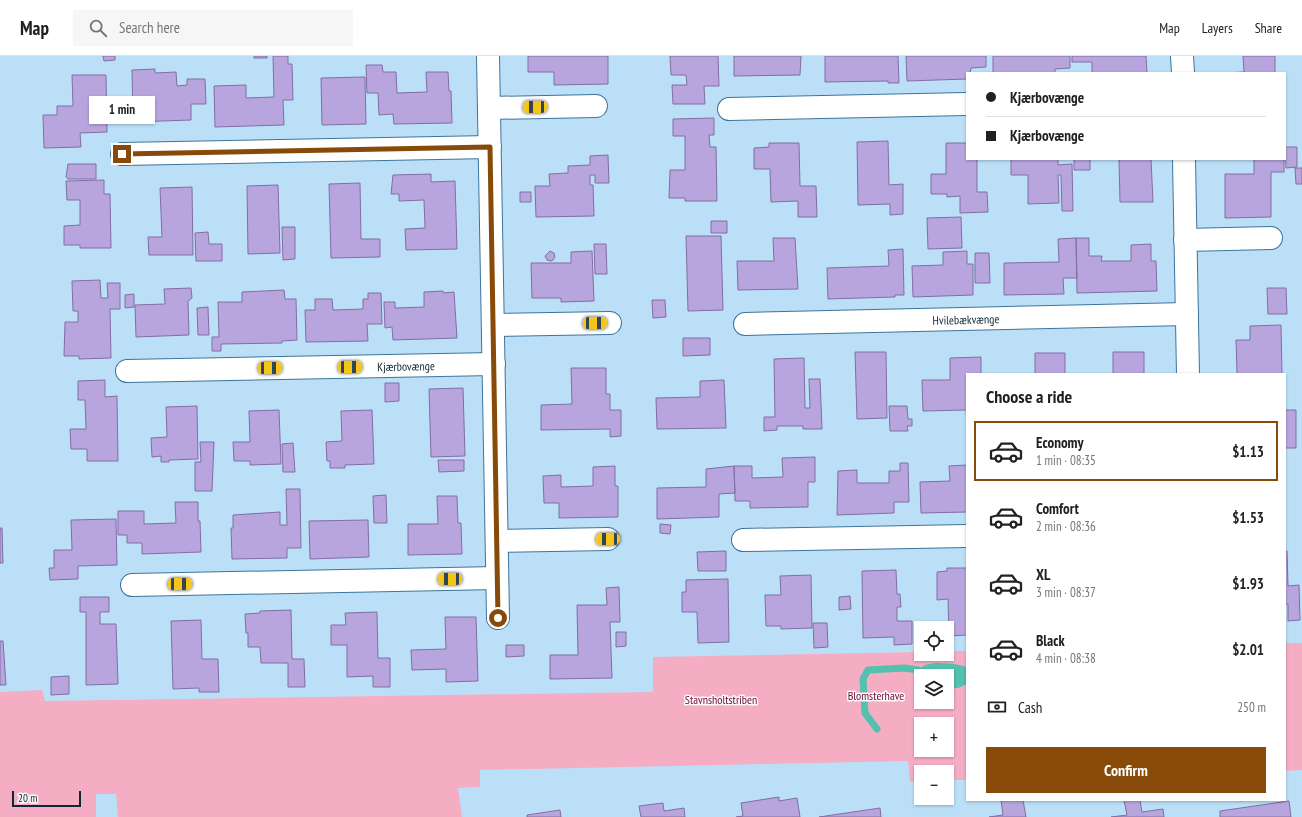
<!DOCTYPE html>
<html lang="en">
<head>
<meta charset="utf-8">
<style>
  body { margin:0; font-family:"PT Sans Narrow",sans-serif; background:#f6f6f6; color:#202124; height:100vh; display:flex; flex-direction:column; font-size:15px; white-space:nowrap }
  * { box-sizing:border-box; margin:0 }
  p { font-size:13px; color:#757577 }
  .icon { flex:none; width:22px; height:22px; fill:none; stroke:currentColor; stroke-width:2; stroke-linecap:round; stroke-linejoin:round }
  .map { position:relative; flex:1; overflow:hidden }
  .side { position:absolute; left:966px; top:317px; width:320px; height:428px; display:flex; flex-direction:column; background:#fff; border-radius:0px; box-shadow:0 1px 3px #0004 }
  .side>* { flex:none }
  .hud { position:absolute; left:966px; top:16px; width:320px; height:88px; border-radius:0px; box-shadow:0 1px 3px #0004; display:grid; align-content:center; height:88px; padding:0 20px; background:#fff }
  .tools { position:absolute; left:914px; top:565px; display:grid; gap:8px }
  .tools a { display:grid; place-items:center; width:40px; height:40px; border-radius:0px; background:#fff; box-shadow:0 1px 3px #0004; font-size:20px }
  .scale { position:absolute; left:12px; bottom:10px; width:69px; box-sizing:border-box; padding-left:4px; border:2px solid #0f2737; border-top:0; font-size:11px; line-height:14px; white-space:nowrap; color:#0f2737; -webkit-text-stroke:3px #fafafa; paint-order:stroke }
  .end { position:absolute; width:18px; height:18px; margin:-9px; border:5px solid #874a08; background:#fff; box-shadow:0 0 0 2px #fff }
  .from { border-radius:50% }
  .bubble { position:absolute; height:28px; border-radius:0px; background:#fff; box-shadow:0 1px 3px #0004; font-size:13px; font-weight:800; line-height:28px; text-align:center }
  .car { position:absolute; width:12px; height:24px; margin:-12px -6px; border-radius:5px; box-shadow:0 0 3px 1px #0007; background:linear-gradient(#f5c518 24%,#345 0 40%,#f5c518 0 76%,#345 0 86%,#f5c518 0) }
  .hud b { display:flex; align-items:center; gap:14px; height:38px; font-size:15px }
  .hud b+b { border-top:1px solid #e0e0e0 }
  .hud i { width:10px; height:10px; background:#202124 }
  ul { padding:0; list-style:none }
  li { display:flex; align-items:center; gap:12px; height:60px; margin:0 8px 6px; padding:0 12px; border:2px solid transparent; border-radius:0px }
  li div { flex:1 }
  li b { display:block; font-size:15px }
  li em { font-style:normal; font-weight:800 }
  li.current { border-color:#874a08 }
  li>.icon { width:36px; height:36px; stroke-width:1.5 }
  h2 { padding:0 20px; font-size:18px; line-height:48px }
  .pay { display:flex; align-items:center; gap:10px; height:44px; padding:0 20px; font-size:15px }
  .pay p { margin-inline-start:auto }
  .action { display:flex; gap:8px; margin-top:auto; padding:8px 20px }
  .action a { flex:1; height:46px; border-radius:0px; background:#874a08; color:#fff; font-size:16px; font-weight:800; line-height:46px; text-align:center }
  header { display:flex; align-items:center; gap:24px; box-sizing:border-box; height:56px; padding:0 20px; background:#fff; border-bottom:1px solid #e0e0e0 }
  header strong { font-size:19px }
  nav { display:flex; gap:22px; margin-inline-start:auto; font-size:14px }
  .search { width:280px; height:36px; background:#f6f6f6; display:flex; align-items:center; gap:10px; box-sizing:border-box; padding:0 14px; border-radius:0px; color:#757577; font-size:15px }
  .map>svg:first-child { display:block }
  .green { fill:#f5adc3; fill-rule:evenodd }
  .water { fill:#53c1ad }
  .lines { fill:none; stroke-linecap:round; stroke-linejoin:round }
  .stream { stroke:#53c1ad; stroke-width:7 }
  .building { fill:#b8a5de; stroke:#806ea4 }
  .minor-casing { stroke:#3d759a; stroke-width:24 }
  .minor { stroke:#fff; stroke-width:22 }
  .route { stroke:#874a08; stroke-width:5 }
  .labels { text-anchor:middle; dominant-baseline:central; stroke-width:3; stroke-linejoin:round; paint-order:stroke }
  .street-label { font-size:12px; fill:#0f2737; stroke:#fafafa }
  .park-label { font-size:12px; fill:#6e0a3a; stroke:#fafafa }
</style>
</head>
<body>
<header>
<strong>Map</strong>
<div class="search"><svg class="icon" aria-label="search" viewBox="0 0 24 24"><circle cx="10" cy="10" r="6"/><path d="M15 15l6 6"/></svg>Search here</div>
<nav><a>Map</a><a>Layers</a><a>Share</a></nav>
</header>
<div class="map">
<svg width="1302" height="761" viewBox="0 0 1302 761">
  <rect width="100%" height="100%" fill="#bcdff8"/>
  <path class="green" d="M 1285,587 L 1302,587 L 1302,714 L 1285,715 Z
    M 947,595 L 967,595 L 967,724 L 947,724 L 947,716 L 921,716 L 921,725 L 910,726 L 908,705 L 480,714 L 480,731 L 458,732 L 462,761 L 118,761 L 116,738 L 96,738 L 96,761 L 0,761 L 0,636 L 42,634 L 45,645 L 653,636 L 653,601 L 921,596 L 921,598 L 947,598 ZM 921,620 L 947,620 L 947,646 L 921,646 ZM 921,668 L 947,668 L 947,694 L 921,694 Z"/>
  <path class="water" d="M 936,607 L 955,608 L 967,611 L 967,628 L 958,632 L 947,633 L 947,620 L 920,621 L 919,614 L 924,609 Z"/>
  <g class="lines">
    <path class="stream" d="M 877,673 L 865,657 L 863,623 L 868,614 L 904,612 L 919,614"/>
  </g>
  <path class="building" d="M 103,0 L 115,0 L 115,4 L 104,5 Z
    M 254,0 L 267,0 L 267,2 L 254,2 Z
    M 273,0 L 288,0 L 288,8 L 292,8 L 293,44 L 283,44 L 284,69 L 215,71 L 214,30 L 246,29 L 246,42 L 274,41 Z
    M 528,0 L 608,0 L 608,28 L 554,29 L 554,16 L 528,16 Z
    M 670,0 L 718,0 L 719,30 L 704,30 L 705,48 L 673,48 L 672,29 L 687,29 L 686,19 L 671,19 Z
    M 734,0 L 801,0 L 800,19 L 734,20 Z
    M 825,0 L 898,0 L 899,27 L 888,27 L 888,25 L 825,26 Z
    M 906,0 L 986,0 L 986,11 L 971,12 L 970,17 L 967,17 L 967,23 L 907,25 Z
    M 993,0 L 1070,0 L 1070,12 L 1055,13 L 1055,17 L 993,17 Z
    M 1072,0 L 1146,0 L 1147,17 L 1092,17 L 1092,6 L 1072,6 Z
    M 1243,0 L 1275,0 L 1275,17 L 1224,17 L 1244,16 Z
    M 366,9 L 382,9 L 383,16 L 396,16 L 397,37 L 427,36 L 426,16 L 448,16 L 449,35 L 451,35 L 452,67 L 394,68 L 393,58 L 379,59 L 378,37 L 367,37 Z
    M 155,13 L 155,17 L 176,16 L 177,30 L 187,29 L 187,23 L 205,23 L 206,48 L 191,48 L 191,64 L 133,66 L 132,14 Z
    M 72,19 L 106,19 L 107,76 L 80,77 L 81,91 L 44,92 L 43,59 L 57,59 L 57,50 L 73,50 Z
    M 365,21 L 366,68 L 322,69 L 321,22 Z
    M 714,62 L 714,79 L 709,79 L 710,91 L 716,91 L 717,145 L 685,145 L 685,142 L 669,142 L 670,114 L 685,114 L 685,80 L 673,80 L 673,63 Z
    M 888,85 L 889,129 L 903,128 L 903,158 L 890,159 L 890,148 L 858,149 L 857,86 Z
    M 769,87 L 799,87 L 800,130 L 816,130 L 817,161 L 798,161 L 798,145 L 771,146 L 770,113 L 754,113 L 754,92 L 769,91 Z
    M 946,87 L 967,87 L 967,103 L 977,103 L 977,136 L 987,136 L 988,156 L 960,157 L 960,140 L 947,141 L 947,138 L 931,138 L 931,118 L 946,118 Z
    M 1285,91 L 1297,91 L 1297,111 L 1286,112 Z
    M 608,99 L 609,127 L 595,127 L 595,119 L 590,119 L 590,129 L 593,129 L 594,160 L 536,161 L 535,130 L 550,130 L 549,118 L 568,117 L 568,110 L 590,109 L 590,100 Z
    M 1011,103 L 1058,103 L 1058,109 L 1072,108 L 1073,155 L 1062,155 L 1061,119 L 1058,119 L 1059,147 L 1028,148 L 1028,119 L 1011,119 Z
    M 1074,103 L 1090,103 L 1090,114 L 1074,114 Z
    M 1119,103 L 1151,103 L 1153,146 L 1120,146 Z
    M 1254,103 L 1284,103 L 1284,116 L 1271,116 L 1271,161 L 1225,162 L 1225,118 L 1254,118 Z
    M 68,108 L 96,108 L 96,123 L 68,123 L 66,121 Z
    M 1295,112 L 1302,112 L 1302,128 L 1296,128 Z
    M 431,118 L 431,126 L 455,125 L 457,193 L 406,194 L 405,173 L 425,172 L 424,144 L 399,145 L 399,138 L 391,138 L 393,119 Z
    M 104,124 L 104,138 L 110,138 L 111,192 L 80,192 L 80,189 L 64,189 L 64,170 L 80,169 L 80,144 L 67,144 L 66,125 Z
    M 360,127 L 361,183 L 380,183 L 380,201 L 331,202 L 329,128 Z
    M 278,129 L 280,197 L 248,198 L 247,130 Z
    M 192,131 L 193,199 L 149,199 L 148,181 L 162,181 L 160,132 Z
    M 520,136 L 531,136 L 531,146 L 520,146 Z
    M 961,161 L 962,192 L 928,193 L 927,162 Z
    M 711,165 L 727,165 L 727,177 L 711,177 Z
    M 282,171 L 295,171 L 295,203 L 283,204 Z
    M 208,176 L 209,188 L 222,188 L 222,205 L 196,205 L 195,177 Z
    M 686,180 L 721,180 L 723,254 L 688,255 Z
    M 773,182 L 795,182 L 798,233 L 738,234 L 737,205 L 774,205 Z
    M 1076,182 L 1077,222 L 1063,222 L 1064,238 L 1004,239 L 1004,207 L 1059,206 L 1058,183 Z
    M 1076,182 L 1089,182 L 1089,200 L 1102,200 L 1101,205 L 1131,205 L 1131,189 L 1151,188 L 1151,205 L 1156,205 L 1157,235 L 1077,237 Z
    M 594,188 L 606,188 L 607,218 L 595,218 Z
    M 903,193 L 904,239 L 895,239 L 895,241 L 828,243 L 827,212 L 889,210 L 888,194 Z
    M 550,195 L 554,197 L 555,201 L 552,205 L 547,204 L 545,200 Z
    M 592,195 L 594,245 L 561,246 L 561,242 L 532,242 L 531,207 L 571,207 L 571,196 Z
    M 967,195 L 967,208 L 973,208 L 973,239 L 913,241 L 912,210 L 943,209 L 943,196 Z
    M 975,197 L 989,197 L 990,227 L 975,227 Z
    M 100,224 L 101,242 L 108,242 L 107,227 L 120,227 L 120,253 L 110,253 L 111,302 L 79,303 L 79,300 L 64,300 L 65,266 L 78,266 L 78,255 L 73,255 L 72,225 Z
    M 191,232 L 192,242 L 188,245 L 189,279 L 136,281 L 135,249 L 165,248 L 164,233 Z
    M 1267,232 L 1286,232 L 1287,258 L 1268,258 Z
    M 284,234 L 285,243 L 296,243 L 297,284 L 282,285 L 282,287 L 221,288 L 221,295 L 212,295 L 212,281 L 219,281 L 218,246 L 242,246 L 242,236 Z
    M 443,235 L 443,237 L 454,236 L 457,282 L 393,284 L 392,271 L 385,272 L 384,246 L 395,246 L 395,252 L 424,251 L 424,236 Z
    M 368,237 L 381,237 L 382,268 L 367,268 L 368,285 L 306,286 L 305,254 L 315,254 L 315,243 L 332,243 L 333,254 L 363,253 L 363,243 L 368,243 Z
    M 134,238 L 134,251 L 125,252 L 125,239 Z
    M 652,244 L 665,244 L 666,261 L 653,262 Z
    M 208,251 L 209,279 L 198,279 L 197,252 Z
    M 1281,269 L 1282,318 L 1237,318 L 1236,284 L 1250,284 L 1250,270 Z
    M 683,282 L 710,282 L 710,299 L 683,300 Z
    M 855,296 L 886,296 L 887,362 L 857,363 Z
    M 1113,296 L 1144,296 L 1144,318 L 1113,318 Z
    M 1035,297 L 1065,297 L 1065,318 L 1035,318 Z
    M 981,301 L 981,318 L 967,318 L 967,354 L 923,355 L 922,324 L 950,324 L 950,302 Z
    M 804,302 L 805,352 L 810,352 L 809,323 L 820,323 L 822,373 L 803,373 L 803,370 L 777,370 L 777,374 L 764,375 L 764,361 L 775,361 L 774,303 Z
    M 571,312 L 606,312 L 606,338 L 610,338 L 610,354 L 621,354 L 621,380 L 610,381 L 610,373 L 541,374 L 541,349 L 572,348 Z
    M 105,324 L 105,341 L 117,340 L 118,405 L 87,405 L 87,393 L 71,393 L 70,373 L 86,373 L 85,344 L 78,344 L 78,325 Z
    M 724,324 L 726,372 L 657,373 L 656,342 L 700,341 L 700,325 Z
    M 385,327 L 399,327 L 399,345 L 385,346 Z
    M 463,332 L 465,400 L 431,401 L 429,333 Z
    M 197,350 L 198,403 L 169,404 L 169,406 L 161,406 L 161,400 L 152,401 L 151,382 L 167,381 L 166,351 Z
    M 889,350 L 907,350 L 908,363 L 912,363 L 912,370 L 907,370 L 908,375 L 890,375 Z
    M 279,354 L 281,408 L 250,409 L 250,405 L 234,405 L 233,386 L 250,386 L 249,355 Z
    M 372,354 L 374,408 L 345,409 L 345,412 L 330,412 L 330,405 L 327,405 L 326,386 L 342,385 L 341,355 Z
    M 1285,354 L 1296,354 L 1296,392 L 1285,392 Z
    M 200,386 L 214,386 L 212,435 L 195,435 L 195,406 L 201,406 Z
    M 293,387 L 295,416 L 283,416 L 282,388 Z
    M 815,401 L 815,426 L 808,426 L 808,451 L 750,452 L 750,445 L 735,445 L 734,410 L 752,410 L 752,422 L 783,421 L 782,402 Z
    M 438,404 L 464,404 L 464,415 L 439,416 Z
    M 900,407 L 908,407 L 909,446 L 894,446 L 894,457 L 837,459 L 838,415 L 857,414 L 857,427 L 889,427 L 889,415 L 900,415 Z
    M 967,409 L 967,456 L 921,457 L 920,426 L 950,425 L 949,410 Z
    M 615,410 L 615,430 L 618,430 L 618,461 L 559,462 L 559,447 L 544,447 L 543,420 L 561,419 L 561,431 L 593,430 L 593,411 Z
    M 734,410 L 735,437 L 719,438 L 719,461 L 657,463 L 657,432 L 706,431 L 706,413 Z
    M 286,433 L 300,433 L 301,492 L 287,492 L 287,502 L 232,503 L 231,472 L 233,472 L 233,459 L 280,456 L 280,469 L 287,469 Z
    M 386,439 L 387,467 L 374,467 L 373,440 Z
    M 437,440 L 457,440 L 458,467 L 461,467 L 462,498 L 408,499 L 408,468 L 438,468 Z
    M 175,446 L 198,446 L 198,465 L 200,465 L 201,496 L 142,498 L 142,487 L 127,487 L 127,479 L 118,479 L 118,455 L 144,455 L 144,468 L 176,467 Z
    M 116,463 L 117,509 L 78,510 L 78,523 L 50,524 L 49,512 L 54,512 L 54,494 L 72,494 L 71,464 Z
    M 368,464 L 369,501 L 310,503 L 309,465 Z
    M 660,468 L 671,469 L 670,478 L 660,477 Z
    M 0,472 L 2,472 L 3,507 L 0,507 Z
    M 726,495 L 726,515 L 698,515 L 697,496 Z
    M 1285,495 L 1287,495 L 1288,530 L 1299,529 L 1300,564 L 1288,565 L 1288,548 L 1285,548 Z
    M 947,512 L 967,512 L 967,579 L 949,580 L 948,543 L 937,544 L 937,516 L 947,515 Z
    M 896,514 L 897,538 L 900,538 L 901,551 L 897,551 L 897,565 L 912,565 L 912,588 L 894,589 L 894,581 L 863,582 L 862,515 Z
    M 811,519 L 812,572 L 781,573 L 781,570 L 766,570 L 765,539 L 781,539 L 780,520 Z
    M 728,523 L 729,586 L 698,587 L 697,556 L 682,556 L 682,536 L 686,536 L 686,524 Z
    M 619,531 L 620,566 L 610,566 L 612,622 L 550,623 L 550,599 L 578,599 L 577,549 L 607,549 L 606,532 Z
    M 850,540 L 851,553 L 839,554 L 839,541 Z
    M 80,541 L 109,541 L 109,556 L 100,556 L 100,568 L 116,568 L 118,628 L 86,629 L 86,556 L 80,556 Z
    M 291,554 L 292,603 L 304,603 L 305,631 L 288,631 L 288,607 L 261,607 L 260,591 L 248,591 L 248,577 L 246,577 L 245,558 L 260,557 L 260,555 Z
    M 377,556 L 378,602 L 390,602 L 390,631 L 373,631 L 373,620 L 347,621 L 347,589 L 331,589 L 331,569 L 346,569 L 345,557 Z
    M 445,561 L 476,561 L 478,625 L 446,626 L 446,613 L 412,614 L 411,594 L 446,593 Z
    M 201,564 L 202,603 L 218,603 L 219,636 L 199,636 L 199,632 L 173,633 L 171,565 Z
    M 813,567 L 827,567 L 828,591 L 814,592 Z
    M 616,576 L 626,576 L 626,590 L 616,591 Z
    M 0,585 L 3,585 L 6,629 L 0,629 Z
    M 506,589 L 524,589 L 524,600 L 506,601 Z
    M 69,620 L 69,638 L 51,639 L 51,621 Z
    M 779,741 L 779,745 L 797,742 L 800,761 L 736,761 L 743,760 L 741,747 Z
    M 1001,744 L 1023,744 L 1026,761 L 989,761 L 1003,759 Z
    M 1124,744 L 1140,744 L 1142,756 L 1163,753 L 1164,761 L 1111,761 L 1127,759 Z
    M 1289,745 L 1291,761 L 1220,761 L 1220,755 Z
    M 663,747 L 664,755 L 684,752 L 685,761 L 641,761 L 639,750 Z
    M 880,752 L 881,761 L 819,761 Z
    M 560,754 L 561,761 L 527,761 L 527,759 Z"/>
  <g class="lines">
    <g class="minor-casing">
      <g id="minor">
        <path d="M 488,0 L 498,562"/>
        <path d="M 1182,0 L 1183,17"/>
        <path d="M 489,52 L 596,50"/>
        <path d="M 729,53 L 967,48"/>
        <path d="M 122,98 L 490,91"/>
        <path d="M 1184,103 L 1188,318"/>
        <path d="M 1185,184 L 1271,182"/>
        <path id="s1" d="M 745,268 L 1187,258"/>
        <path d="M 493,269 L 610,267"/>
        <path id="s2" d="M 127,315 L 494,308"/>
        <path d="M 743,484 L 967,480"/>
        <path d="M 497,485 L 608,483"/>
        <path d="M 132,529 L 497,522"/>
      </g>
    </g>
    <use href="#minor" class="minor"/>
  </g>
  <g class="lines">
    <path class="route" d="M 122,98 L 490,91 L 498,562"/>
  </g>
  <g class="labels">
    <g class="street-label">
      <text stroke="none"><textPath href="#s1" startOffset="221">Hvilebækvænge</textPath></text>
      <text stroke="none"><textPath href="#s2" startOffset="279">Kjærbovænge</textPath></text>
    </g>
    <g class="park-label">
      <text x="876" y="639">Blomsterhave</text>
      <text x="721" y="643">Stavnsholtstriben</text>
    </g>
  </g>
</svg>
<div class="tools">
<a><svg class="icon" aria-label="locate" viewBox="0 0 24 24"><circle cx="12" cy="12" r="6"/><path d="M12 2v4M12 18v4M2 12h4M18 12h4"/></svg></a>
<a><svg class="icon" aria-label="layers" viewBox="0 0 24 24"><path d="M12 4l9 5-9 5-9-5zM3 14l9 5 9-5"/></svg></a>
<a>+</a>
<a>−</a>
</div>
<div class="scale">20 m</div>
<i class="end from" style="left:498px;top:562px"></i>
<i class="end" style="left:122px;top:98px"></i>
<div class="bubble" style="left:89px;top:40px;width:66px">1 min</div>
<i class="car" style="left:535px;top:51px;rotate:269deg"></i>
<i class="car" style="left:595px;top:267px;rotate:89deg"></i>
<i class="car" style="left:350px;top:311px;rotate:89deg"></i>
<i class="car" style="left:270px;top:312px;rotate:89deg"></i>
<i class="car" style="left:608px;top:483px;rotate:269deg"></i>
<i class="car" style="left:450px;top:523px;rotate:269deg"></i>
<i class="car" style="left:180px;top:528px;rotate:89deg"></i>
<div class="hud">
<b><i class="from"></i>Kjærbovænge</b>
<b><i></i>Kjærbovænge</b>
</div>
<section class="side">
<h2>Choose a ride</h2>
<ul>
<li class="current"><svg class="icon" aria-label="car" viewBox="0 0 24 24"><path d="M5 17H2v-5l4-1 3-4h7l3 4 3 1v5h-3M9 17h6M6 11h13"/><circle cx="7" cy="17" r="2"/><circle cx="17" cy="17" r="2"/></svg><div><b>Economy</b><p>1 min · 08:35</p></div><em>$1.13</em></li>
<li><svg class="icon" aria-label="car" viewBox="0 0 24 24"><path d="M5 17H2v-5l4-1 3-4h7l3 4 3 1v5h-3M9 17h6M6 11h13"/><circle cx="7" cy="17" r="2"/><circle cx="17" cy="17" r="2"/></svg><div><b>Comfort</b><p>2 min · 08:36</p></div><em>$1.53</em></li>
<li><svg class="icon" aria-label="car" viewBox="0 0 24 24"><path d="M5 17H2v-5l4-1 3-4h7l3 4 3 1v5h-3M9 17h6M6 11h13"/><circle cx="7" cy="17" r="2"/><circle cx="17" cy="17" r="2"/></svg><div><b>XL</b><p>3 min · 08:37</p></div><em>$1.93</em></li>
<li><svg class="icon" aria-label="car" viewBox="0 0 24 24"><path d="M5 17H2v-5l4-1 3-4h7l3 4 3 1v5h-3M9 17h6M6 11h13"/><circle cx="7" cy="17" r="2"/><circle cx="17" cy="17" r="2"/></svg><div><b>Black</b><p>4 min · 08:38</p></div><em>$2.01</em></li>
</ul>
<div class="pay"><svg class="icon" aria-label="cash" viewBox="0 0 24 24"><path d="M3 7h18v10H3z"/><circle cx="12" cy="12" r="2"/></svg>Cash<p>250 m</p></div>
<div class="action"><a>Confirm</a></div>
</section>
</div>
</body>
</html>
